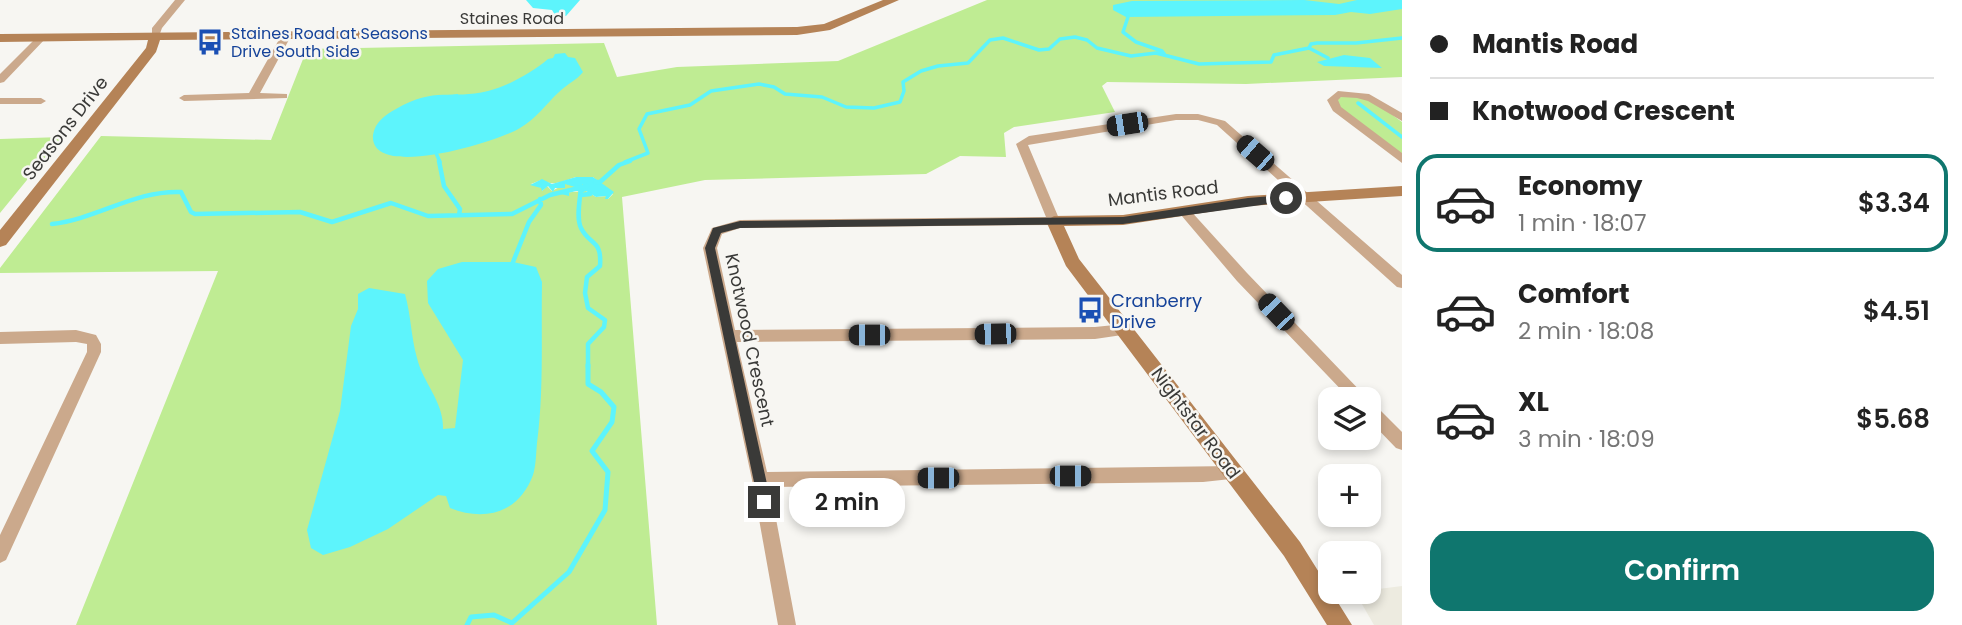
<!DOCTYPE html>
<html lang="en">
<head>
<meta charset="utf-8">
<style>
  body { margin:0; font-family:Poppins,sans-serif; background:#f6f6f6; color:#222; height:100vh; display:flex; flex-direction:column; font-size:26px; white-space:nowrap }
  * { box-sizing:border-box; margin:0 }
  p { font-size:23px; color:#767676 }
  .icon { flex:none; width:38px; height:38px; fill:none; stroke:currentColor; stroke-width:2; stroke-linecap:round; stroke-linejoin:round }
  .map { position:relative; flex:1; overflow:hidden }
  .sheet { display:flex; flex-direction:column; background:#fff; width:560px }
  .sheet>* { flex:none }
  .banner { display:grid; align-content:center; height:154px; padding:0 28px; background:#fff }
  .buttons { position:absolute; left:1318px; top:387px; display:grid; gap:14px }
  .buttons a { display:grid; place-items:center; width:63px; height:63px; border-radius:14px; background:#fff; box-shadow:0 4px 10px #0003; font-size:35px }
  .end { position:absolute; width:32px; height:32px; margin:-16px; border:9px solid #3a3a38; background:#fff; box-shadow:0 0 0 4px #fff }
  .from { border-radius:50% }
  .bubble { position:absolute; height:49px; border-radius:21px; background:#fff; box-shadow:0 4px 10px #0003; font-size:23px; font-weight:600; line-height:49px; text-align:center }
  .car { position:absolute; width:21px; height:42px; margin:-21px -10px; border-radius:9px; box-shadow:0 0 5px 2px #0007; background:linear-gradient(#222 24%,#8ab4d8 0 40%,#222 0 76%,#8ab4d8 0 86%,#222 0) }
  .banner b { display:flex; align-items:center; gap:24px; height:66px; font-size:26px }
  .banner b+b { border-top:2px solid #e0e0e0 }
  .banner i { width:18px; height:18px; background:#222 }
  ul { padding:0; list-style:none }
  li { display:flex; align-items:center; gap:21px; height:98px; margin:0 14px 10px; padding:0 14px; border:4px solid transparent; border-radius:21px }
  li div { flex:1 }
  li b { display:block; font-size:26px }
  li em { font-style:normal; font-weight:600 }
  li.on { border-color:#0f766e }
  li>.icon { width:63px; height:63px; stroke-width:1.5 }
  .primary-button { display:flex; gap:14px; margin-top:auto; padding:14px 28px }
  .primary-button a { flex:1; height:80px; border-radius:21px; background:#0f766e; color:#fff; font-size:28px; font-weight:600; line-height:80px; text-align:center }
  main { display:flex; flex:1; min-height:0 }
  .map>svg:first-child { display:block }
  .built { fill:#edebe0 }
  .green { fill:#bfec93; fill-rule:evenodd }
  .water { fill:#5df4fc }
  .lines { fill:none; stroke-linecap:round; stroke-linejoin:round }
  .stream-far2 { stroke:#5df4fc; stroke-width:3.5 }
  .stream-far1 { stroke:#5df4fc; stroke-width:4.5 }
  .stream { stroke:#5df4fc; stroke-width:5 }
  .street { fill:#cba98c; fill-rule:evenodd }
  .secondary { fill:#b58357; fill-rule:evenodd }
  .route { fill:#3a3a38 }
  .labels { text-anchor:middle; dominant-baseline:central; stroke-width:5; stroke-linejoin:round; paint-order:stroke }
  .far-street-label { font-size:16px; fill:#3a3a38; stroke:#f7f6f2 }
  .far-transit-label { font-size:16px; fill:#164399; stroke:#f7f6f2; text-anchor:start }
  .street-label { font-size:18px; fill:#3a3a38; stroke:#f7f6f2 }
  .transit-label { font-size:18px; fill:#164399; stroke:#f7f6f2; text-anchor:start }
</style>
</head>
<body>
<main>
<div class="map">
<svg width="1402" height="625" viewBox="0 0 1402 625">
  <rect width="100%" height="100%" fill="#f7f6f2"/>
  <path class="built" d="M 1402,586 L 1402,625 L 1374,625 L 1355,592 Z"/>
  <path class="green" d="M 987,0 L 1402,0 L 1402,77 L 1246,84 L 1107,82 L 1102,86 L 1115,112 L 1014,127 L 1004,133 L 1006,157 L 960,156 L 926,174 L 705,180 L 622,197 L 657,625 L 76,625 L 218,271 L 0,273 L 0,268 L 101,136 L 271,140 L 307,49 L 604,43 L 617,77 L 677,67 L 838,61 ZM 576,177 L 593,177 L 613,194 L 608,199 L 607,196 L 596,197 L 586,191 L 559,193 L 581,188 L 584,187 L 583,183 L 565,184 L 552,191 L 547,186 L 542,191 L 542,188 L 531,184 L 541,180 C 554,187 563,181 576,177 Z
    M 1346,96 L 1371,99 L 1402,122 L 1402,155 L 1339,107 L 1337,98 Z
    M 62,137 L 0,213 L 0,139 Z"/>
  <path class="water" d="M 526,0 L 580,0 L 566,16 L 556,17 L 552,10 L 533,8 Z
    M 1304,0 L 1339,4 L 1357,0 L 1402,0 L 1402,9 L 1370,14 L 1351,12 L 1335,15 L 1126,17 L 1113,10 L 1113,5 L 1132,1 Z
    M 565,53 L 568,57 L 575,58 L 583,72 C 577,80 567,84 559,92 C 546,104 536,119 520,128 C 500,141 369,182 373,135 C 375,122 385,115 396,109 C 436,86 450,100 488,91 C 507,87 534,71 548,59 L 553,58 L 555,54 Z
    M 1344,55 L 1370,58 L 1382,68 L 1324,66 L 1317,62 Z
    M 576,177 L 593,177 L 614,192 L 608,199 L 605,199 L 606,196 L 596,197 L 586,191 L 581,193 L 576,190 L 569,192 L 569,196 L 557,193 L 581,188 L 583,184 L 578,188 L 565,184 L 565,188 L 555,188 L 553,192 L 548,186 L 542,191 L 541,188 L 530,185 L 542,179 L 552,184 Z
    M 462,262 L 513,262 L 536,267 L 542,282 C 541,336 544,390 537,443 C 536,453 536,466 533,475 C 519,513 485,522 450,508 L 446,496 L 438,495 L 388,529 L 350,547 L 323,555 L 311,548 L 307,530 L 340,411 L 351,326 L 358,309 L 358,294 L 369,288 L 405,294 C 411,315 411,337 417,358 C 423,383 444,402 443,429 L 455,428 L 463,360 L 428,303 L 427,281 L 438,269 Z"/>
  <g class="lines">
    <path class="stream-far2" d="M 1128,17 L 1123,32 L 1136,42 L 1162,51 L 1165,55
      M 1309,48 L 1328,58
      M 1358,103 L 1402,137
      M 436,153 L 440,162
      M 625,162 L 648,153 L 639,129 L 647,114 L 690,105 L 711,91 L 759,84 L 774,87 L 785,94 L 822,97 L 846,107 L 874,108 L 900,102 L 904,91 L 903,82 L 921,71 L 938,66 L 968,63 L 990,40 L 1003,38 L 1039,50 L 1049,49 L 1060,39 L 1075,37 L 1087,40 L 1097,48 L 1131,56 L 1156,53 L 1199,64 L 1271,62 L 1274,55 L 1309,48 L 1311,44 L 1317,43 L 1356,43 L 1402,38"/>
    <path class="stream-far1" d="M 439,161 L 444,186 L 460,209 L 459,215
      M 595,182 L 600,182 L 619,165 L 630,161
      M 581,188 C 580,199 576,218 581,228 C 590,246 602,239 600,266 L 587,277 L 585,293 L 588,308 L 605,320 L 604,327 L 588,344 L 588,367
      M 581,195 L 590,194
      M 52,224 C 97,219 135,190 181,192 L 191,212 L 195,214 L 300,212 L 332,222 L 391,203 L 428,216 L 512,214 L 550,195 L 587,186
      M 513,262 L 529,222 L 541,205 L 540,199"/>
    <path class="stream" d="M 467,625 L 471,617 L 494,615 L 512,623 L 569,572 L 605,510 L 608,472 L 592,451 L 612,422 L 614,407 L 601,392 L 588,384 L 588,365"/>
    <path class="street" d="M 175,0 L 185,0 L 162,28 L 158,39 L 152,39 L 152,28 Z
      M 286,33 L 291,36 L 260,93 L 287,94 L 287,98 L 184,101 L 179,98 L 184,95 L 249,93 L 281,36 Z
      M 38,36 L 46,38 L 4,82 L 0,83 L 0,74 Z
      M 1338,91 L 1369,94 L 1402,113 L 1402,121 L 1368,101 L 1357,98 L 1341,97 L 1338,100 L 1341,107 L 1402,153 L 1402,163 L 1333,111 L 1327,100 Z
      M 0,98 L 41,98 L 46,101 L 41,104 L 0,104 Z
      M 1176,114 L 1198,114 L 1225,121 L 1402,275 L 1402,288 L 1397,287 L 1217,125 L 1198,120 L 1176,120 L 1028,145 L 1060,221 L 1054,225 L 740,228 L 722,234 L 717,248 L 735,330 L 1095,327 L 1124,324 L 1129,326 L 1131,330 L 1129,334 L 1095,339 L 737,342 L 767,472 L 1234,466 L 1240,468 L 1242,473 L 1240,478 L 1203,482 L 770,487 L 796,625 L 778,625 L 752,480 L 703,248 L 712,228 L 740,220 L 1046,217 L 1016,144 L 1029,136 Z
      M 1185,208 L 1189,209 L 1247,273 L 1368,399 L 1350,399 L 1237,281 L 1181,215 L 1179,212 Z
      M 76,330 L 96,335 L 101,344 L 101,352 L 6,560 L 0,563 L 0,535 L 87,352 L 87,344 L 76,342 L 0,344 L 0,332 Z
      M 1368,402 L 1373,403 L 1402,432 L 1402,450 L 1396,448 L 1368,419 Z"/>
    <path class="secondary" d="M 883,0 L 899,0 L 830,30 L 797,35 L 160,40 L 156,52 L 6,245 L 0,247 L 0,230 L 146,48 L 148,40 L 0,42 L 0,34 L 797,27 L 824,24 Z
      M 1402,186 L 1402,196 L 1248,206 L 1123,225 L 1064,226 L 1079,259 L 1300,542 L 1352,625 L 1327,625 L 1284,556 L 1066,266 L 1046,221 L 1054,216 L 1123,215 L 1248,196 Z"/>
  </g>
  <path class="route" d="M 1286,195 L 1291,198 L 1290,201 L 1123,224 L 740,228 L 721,233 L 715,248 L 771,502 L 764,508 L 759,506 L 705,248 L 713,228 L 740,221 L 1123,217 L 1248,198 Z"/>
  <defs>
    <g id="bus-bare" transform="scale(2.1)"><path d="M-5-6H5V4H4V6H2V4H-2V6H-4V4H-5ZM-3.5-4V0h7V-4ZM-3.5 1.2v1.5H-2V1.2ZM2 1.2v1.5H3.5V1.2Z" fill="#1a4fb4" stroke="#f7f6f2" stroke-width="2.5" paint-order="stroke"/></g>
  </defs>
  <g fill-rule="evenodd">
    <use href="#bus-bare" x="210" y="42"/>
    <use href="#bus-bare" x="1090" y="310"/>
  </g>
  <g class="labels">
    <g class="far-street-label">
      <text x="512" y="18">Staines Road</text>
    </g>
    <g class="far-transit-label">
      <text x="231" y="33">Staines Road at Seasons<tspan x="231" dy="18">Drive South Side</tspan></text>
    </g>
    <g class="street-label">
      <text transform="translate(65 128) rotate(-52)">Seasons Drive</text>
      <text transform="translate(1163 193) rotate(-7)">Mantis Road</text>
      <text transform="translate(750 340) rotate(78)">Knotwood Crescent</text>
      <text transform="translate(1196 423) rotate(53)">Nightstar Road</text>
    </g>
    <g class="transit-label">
      <text x="1111" y="300">Cranberry<tspan x="1111" dy="21">Drive</tspan></text>
    </g>
  </g>
</svg>
<div class="buttons">
<a><svg class="icon" aria-label="layers" viewBox="0 0 24 24"><path d="M12 4l9 5-9 5-9-5zM3 14l9 5 9-5"/></svg></a>
<a>+</a>
<a>−</a>
</div>
<i class="end from" style="left:1286px;top:198px"></i>
<i class="end" style="left:764px;top:502px"></i>
<div class="bubble" style="left:789px;top:478px;width:116px">2 min</div>
<i class="car" style="left:1127px;top:124px;rotate:261deg"></i>
<i class="car" style="left:1255px;top:153px;rotate:311deg"></i>
<i class="car" style="left:1276px;top:312px;rotate:316deg"></i>
<i class="car" style="left:995px;top:334px;rotate:269deg"></i>
<i class="car" style="left:869px;top:335px;rotate:270deg"></i>
<i class="car" style="left:1070px;top:476px;rotate:90deg"></i>
<i class="car" style="left:938px;top:478px;rotate:270deg"></i>
</div>
<section class="sheet">
<div class="banner">
<b><i class="from"></i>Mantis Road</b>
<b><i></i>Knotwood Crescent</b>
</div>
<ul>
<li class="on"><svg class="icon" aria-label="car" viewBox="0 0 24 24"><path d="M5 17H2v-5l4-1 3-4h7l3 4 3 1v5h-3M9 17h6M6 11h13"/><circle cx="7" cy="17" r="2"/><circle cx="17" cy="17" r="2"/></svg><div><b>Economy</b><p>1 min · 18:07</p></div><em>$3.34</em></li>
<li><svg class="icon" aria-label="car" viewBox="0 0 24 24"><path d="M5 17H2v-5l4-1 3-4h7l3 4 3 1v5h-3M9 17h6M6 11h13"/><circle cx="7" cy="17" r="2"/><circle cx="17" cy="17" r="2"/></svg><div><b>Comfort</b><p>2 min · 18:08</p></div><em>$4.51</em></li>
<li><svg class="icon" aria-label="car" viewBox="0 0 24 24"><path d="M5 17H2v-5l4-1 3-4h7l3 4 3 1v5h-3M9 17h6M6 11h13"/><circle cx="7" cy="17" r="2"/><circle cx="17" cy="17" r="2"/></svg><div><b>XL</b><p>3 min · 18:09</p></div><em>$5.68</em></li>
</ul>
<div class="primary-button"><a>Confirm</a></div>
</section>
</main>
</body>
</html>
